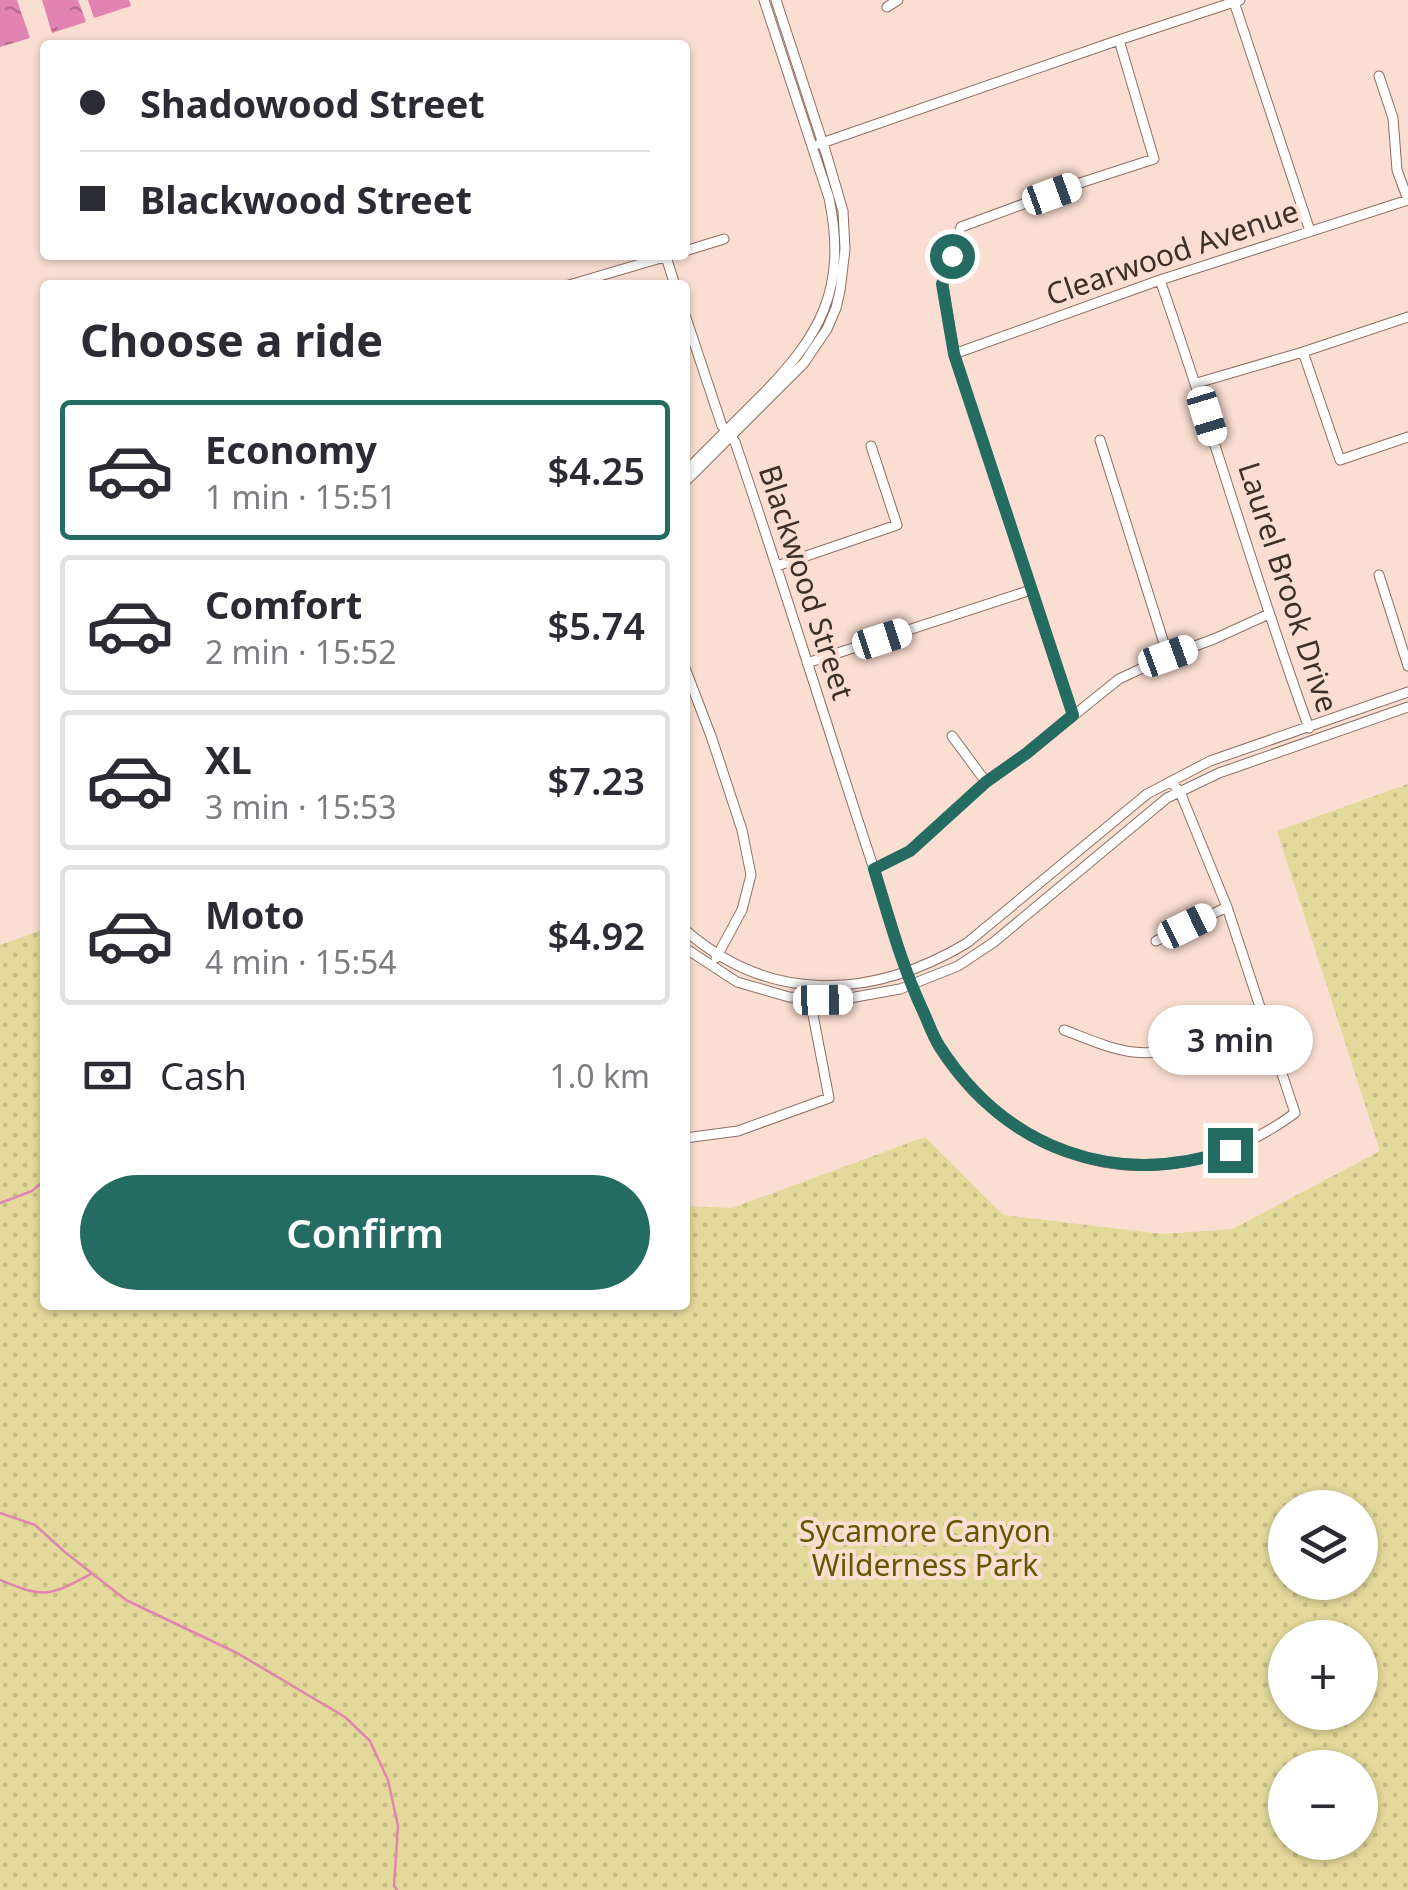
<!DOCTYPE html>
<html lang="en">
<head>
<meta charset="utf-8">
<style>
  body { margin:0; font-family:"Noto Sans",sans-serif; background:#f7f7f7; color:#2b2b33; height:100vh; display:flex; flex-direction:column; font-size:38px; white-space:nowrap }
  * { box-sizing:border-box; margin:0 }
  p { font-size:32px; color:#7c7c81 }
  .icon { flex:none; width:55px; height:55px; fill:none; stroke:currentColor; stroke-width:2; stroke-linecap:round; stroke-linejoin:round }
  .map { position:relative; flex:1; overflow:hidden }
  .sheet { position:absolute; left:40px; top:280px; width:650px; height:1030px; display:flex; flex-direction:column; background:#fff; border-radius:10px; box-shadow:0 2px 8px #0004 }
  .sheet>* { flex:none }
  .hud { position:absolute; left:40px; top:40px; width:650px; height:220px; border-radius:10px; box-shadow:0 2px 8px #0004; display:grid; align-content:center; height:220px; padding:0 40px; background:#fff }
  .fabs { position:absolute; left:1268px; top:1490px; display:grid; gap:20px }
  .fabs a { display:grid; place-items:center; width:110px; height:110px; border-radius:50%; background:#fff; box-shadow:0 2px 8px #0004; font-size:50px }
  .end { position:absolute; width:45px; height:45px; margin:-22px; border:12px solid #246b61; background:#fff; box-shadow:0 0 0 5px #fff }
  .from { border-radius:50% }
  .bubble { position:absolute; height:70px; border-radius:35px; background:#fff; box-shadow:0 2px 8px #0004; font-size:32px; font-weight:600; line-height:70px; text-align:center }
  .car { position:absolute; width:30px; height:60px; margin:-30px -15px; border-radius:12px; box-shadow:0 0 8px 2px #0007; background:linear-gradient(#fff 24%,#345 0 40%,#fff 0 76%,#345 0 86%,#fff 0) }
  .hud b { display:flex; align-items:center; gap:35px; height:95px; font-size:38px }
  .hud b+b { border-top:2px solid #e1e1e2 }
  .hud i { width:25px; height:25px; background:#2b2b33 }
  ul { padding:0; list-style:none }
  li { display:flex; align-items:center; gap:30px; height:140px; margin:0 20px 15px; padding:0 20px; border:5px solid #e1e1e2; border-radius:10px }
  li div { flex:1 }
  li b { display:block; font-size:38px }
  li em { font-style:normal; font-weight:600 }
  li.active { border-color:#246b61 }
  li>.icon { width:90px; height:90px; stroke-width:1.5 }
  h2 { padding:0 40px; font-size:45px; line-height:120px }
  .pay { display:flex; align-items:center; gap:25px; height:110px; padding:0 40px; font-size:38px }
  .pay p { margin-inline-start:auto }
  .primary-button { display:flex; gap:20px; margin-top:auto; padding:20px 40px }
  .primary-button a { flex:1; height:115px; border-radius:60px; background:#246b61; color:#fff; font-size:40px; font-weight:600; line-height:115px; text-align:center }
  .map>svg:first-child { display:block }
  .park { fill:url(#park-dots); fill-rule:evenodd }
  .water { fill:url(#water-ripples) }
  .lines { fill:none; stroke-linecap:round; stroke-linejoin:round }
  .stream { stroke:#e284b1; stroke-width:2.5 }
  .minor-casing { stroke:#8e6f61; stroke-width:11 }
  .minor { stroke:#fff; stroke-width:9 }
  .route { stroke:#246b61; stroke-width:12 }
  .labels { text-anchor:middle; dominant-baseline:central; stroke-width:8; stroke-linejoin:round; paint-order:stroke }
  .street-label { font-size:30px; fill:#3d302a; stroke:#faded2 }
  .park-label { font-size:30px; fill:#635702; stroke:#faded2 }
</style>
</head>
<body>
<div class="map">
<svg width="1408" height="1890" viewBox="0 0 1408 1890">
  <defs>
    <pattern id="park-dots" width="8" height="8" patternUnits="userSpaceOnUse" patternTransform="scale(2.5)"><rect width="8" height="8" fill="#e3d99a"/><path d="M2 2h.1M6 6h.1" fill="none" stroke="#c4bb85" stroke-width="1.8" stroke-linecap="round"/></pattern>
    <pattern id="water-ripples" width="26" height="14" patternUnits="userSpaceOnUse" patternTransform="scale(2.5)"><rect width="26" height="14" fill="#e284b1"/><path d="M2 4q2-2 4 0t4 0M15 11q2-2 4 0t4 0" fill="none" stroke="#b86c90"/></pattern>
  </defs>
  <rect width="100%" height="100%" fill="#faded2"/>
  <path class="park" d="M 1408,784 L 1408,1890 L 0,1890 L 0,945 L 45,929 L 45,1305 L 685,1305 L 685,1206 L 732,1208 L 925,1137 L 1003,1215 L 1162,1234 L 1233,1229 L 1380,1151 L 1277,831 ZM 1285,1508 L 1360,1508 L 1360,1582 L 1285,1582 ZM 1285,1638 L 1360,1638 L 1360,1712 L 1285,1712 ZM 1285,1768 L 1360,1768 L 1360,1842 L 1285,1842 Z"/>
  <path class="water" d="M 0,0 L 17,0 L 30,38 L 0,47 Z
    M 42,0 L 78,0 L 86,22 L 52,33 Z
    M 88,0 L 129,0 L 131,6 L 94,18 Z"/>
  <g class="lines">
    <path class="stream" d="M 0,1203 L 32,1191 L 45,1180
      M 0,1513 L 35,1525 L 66,1553 L 126,1600 L 237,1653 L 345,1717 L 370,1741 L 388,1780 L 398,1826 L 394,1886 L 397,1890
      M 0,1580 C 45,1599 49,1596 91,1574"/>
    <g class="minor-casing">
      <path id="minor" d="M 1234,2 L 1310,231
        M 887,7 L 898,0
        M 1379,76 L 1393,118 L 1397,170 L 1408,200
        M 819,144 L 1119,40 L 1240,0
        M 685,251 L 724,239
        M 666,257 L 675,285
        M 1160,280 C 1212,428 1255,580 1309,728
        M 569,285 L 671,255
        M 685,315 L 722,426 L 735,442 C 782,579 824,717 869,854 C 887,907 900,961 923,1012 C 928,1024 933,1036 939,1047 C 1021,1175 1174,1203 1295,1113 L 1227,907 L 1180,792 L 1171,782
        M 1303,352 L 1340,460 L 1408,437
        M 954,354 L 1160,280 L 1408,200
        M 1197,383 L 1303,352 L 1408,317
        M 1100,440 L 1168,656
        M 685,472 C 709,448 733,424 757,400 C 820,337 848,290 829,198 L 764,0
        M 685,482 L 804,363 L 827,329 L 836,308 L 840,291 L 845,249 L 843,211 L 826,153 L 776,0
        M 777,566 L 897,525 L 871,446
        M 1379,575 L 1408,666
        M 807,663 L 1031,590
        M 685,668 L 711,736 L 742,830 L 751,875 L 742,910 L 716,958
        M 1073,715 L 954,354 L 943,284 L 961,227 L 1083,182 L 1154,159 L 1119,40
        M 952,736 L 986,782
        M 874,869 L 910,851 L 986,782 L 1027,753 L 1119,679 L 1168,656 L 1214,639 L 1269,614
        M 685,930 C 771,1005 873,999 967,943 L 1147,794 L 1210,761 L 1408,692
        M 1156,941 L 1227,907
        M 685,948 L 737,982 L 789,997 L 844,999 L 900,989 L 958,966 L 994,942 L 1167,798 L 1219,773 L 1408,707
        M 1064,1030 C 1086,1038 1109,1049 1133,1052 C 1177,1057 1223,1034 1263,1019
        M 685,1138 L 738,1131 L 829,1098 L 809,994"/>
    </g>
    <use href="#minor" class="minor"/>
  </g>
  <g class="lines">
    <path class="route" d="M 952,256 L 942,284 L 954,354 L 1073,715 L 1027,753 L 986,782 L 910,851 L 874,869 C 889,918 902,967 924,1013 C 929,1024 933,1037 940,1047 C 1006,1149 1115,1189 1230,1150"/>
  </g>
  <g class="labels">
    <g class="street-label">
      <text transform="translate(1172 252) rotate(-19)">Clearwood Avenue</text>
      <text transform="translate(807 582) rotate(72)">Blackwood Street</text>
      <text transform="translate(1289 587) rotate(72)">Laurel Brook Drive</text>
    </g>
    <g class="park-label">
      <text x="925" y="1530">Sycamore Canyon<tspan x="925" dy="34">Wilderness Park</tspan></text>
    </g>
  </g>
</svg>
<div class="fabs">
<a><svg class="icon" aria-label="layers" viewBox="0 0 24 24"><path d="M12 4l9 5-9 5-9-5zM3 14l9 5 9-5"/></svg></a>
<a>+</a>
<a>−</a>
</div>
<i class="end from" style="left:952px;top:256px"></i>
<i class="end" style="left:1230px;top:1150px"></i>
<div class="bubble" style="left:1148px;top:1005px;width:165px">3 min</div>
<i class="car" style="left:1052px;top:194px;rotate:70deg"></i>
<i class="car" style="left:1207px;top:416px;rotate:163deg"></i>
<i class="car" style="left:882px;top:639px;rotate:72deg"></i>
<i class="car" style="left:1168px;top:656px;rotate:70deg"></i>
<i class="car" style="left:1187px;top:926px;rotate:64deg"></i>
<i class="car" style="left:823px;top:1000px;rotate:89deg"></i>
<div class="hud">
<b><i class="from"></i>Shadowood Street</b>
<b><i></i>Blackwood Street</b>
</div>
<section class="sheet">
<h2>Choose a ride</h2>
<ul>
<li class="active"><svg class="icon" aria-label="car" viewBox="0 0 24 24"><path d="M5 17H2v-5l4-1 3-4h7l3 4 3 1v5h-3M9 17h6M6 11h13"/><circle cx="7" cy="17" r="2"/><circle cx="17" cy="17" r="2"/></svg><div><b>Economy</b><p>1 min · 15:51</p></div><em>$4.25</em></li>
<li><svg class="icon" aria-label="car" viewBox="0 0 24 24"><path d="M5 17H2v-5l4-1 3-4h7l3 4 3 1v5h-3M9 17h6M6 11h13"/><circle cx="7" cy="17" r="2"/><circle cx="17" cy="17" r="2"/></svg><div><b>Comfort</b><p>2 min · 15:52</p></div><em>$5.74</em></li>
<li><svg class="icon" aria-label="car" viewBox="0 0 24 24"><path d="M5 17H2v-5l4-1 3-4h7l3 4 3 1v5h-3M9 17h6M6 11h13"/><circle cx="7" cy="17" r="2"/><circle cx="17" cy="17" r="2"/></svg><div><b>XL</b><p>3 min · 15:53</p></div><em>$7.23</em></li>
<li><svg class="icon" aria-label="car" viewBox="0 0 24 24"><path d="M5 17H2v-5l4-1 3-4h7l3 4 3 1v5h-3M9 17h6M6 11h13"/><circle cx="7" cy="17" r="2"/><circle cx="17" cy="17" r="2"/></svg><div><b>Moto</b><p>4 min · 15:54</p></div><em>$4.92</em></li>
</ul>
<div class="pay"><svg class="icon" aria-label="cash" viewBox="0 0 24 24"><path d="M3 7h18v10H3z"/><circle cx="12" cy="12" r="2"/></svg>Cash<p>1.0 km</p></div>
<div class="primary-button"><a>Confirm</a></div>
</section>
</div>
</body>
</html>
